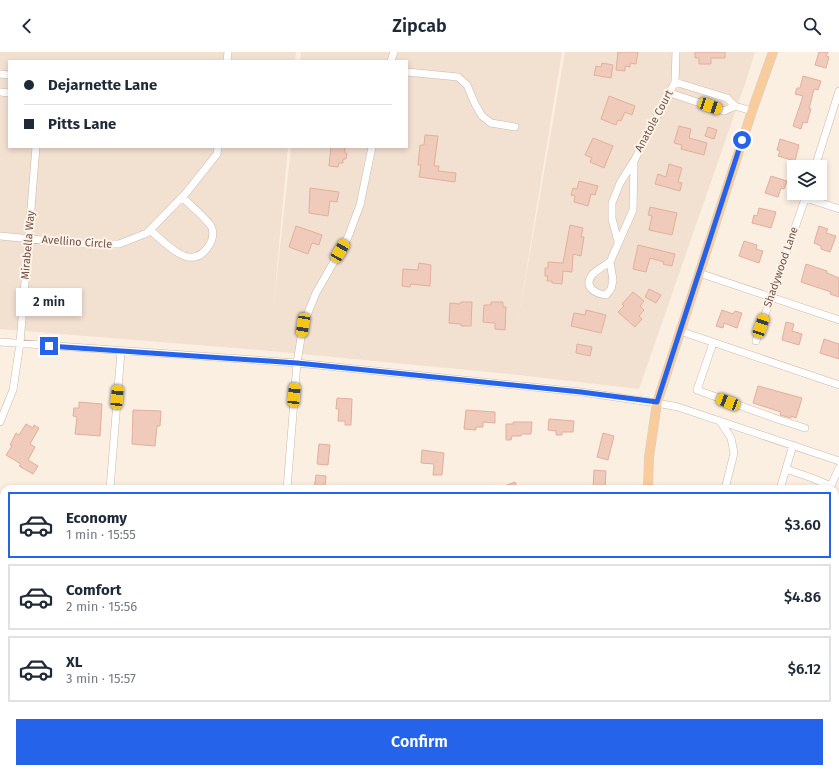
<!DOCTYPE html>
<html lang="en">
<head>
<meta charset="utf-8">
<style>
  body { margin:0; font-family:"Fira Sans",sans-serif; background:#f2f2f3; color:#1f2937; height:100vh; display:flex; flex-direction:column; font-size:15px; white-space:nowrap }
  * { box-sizing:border-box; margin:0 }
  p { font-size:13px; color:#747a83 }
  .icon { flex:none; width:22px; height:22px; fill:none; stroke:currentColor; stroke-width:2; stroke-linecap:round; stroke-linejoin:round }
  .map { position:relative; flex:1; overflow:hidden }
  .panel { position:absolute; left:0px; top:433px; width:839px; height:288px; display:flex; flex-direction:column; background:#fff; border-radius:12px 12px 0 0; box-shadow:0 2px 6px #0003 }
  .panel>* { flex:none }
  .top-card { position:absolute; left:8px; top:8px; width:400px; height:88px; border-radius:0px; box-shadow:0 2px 6px #0003; display:grid; align-content:center; height:88px; padding:0 16px; background:#fff }
  .fabs { position:absolute; left:787px; top:108px; display:grid; gap:8px }
  .fabs a { display:grid; place-items:center; width:40px; height:40px; border-radius:0px; background:#fff; box-shadow:0 2px 6px #0003; font-size:20px }
  .end { position:absolute; width:18px; height:18px; margin:-9px; border:5px solid #2563eb; background:#fff; box-shadow:0 0 0 2px #fff }
  .from { border-radius:50% }
  .bubble { position:absolute; height:28px; border-radius:0px; background:#fff; box-shadow:0 2px 6px #0003; font-size:13px; font-weight:600; line-height:28px; text-align:center }
  .car { position:absolute; width:12px; height:24px; margin:-12px -6px; border-radius:5px; box-shadow:0 0 3px 1px #0007; background:linear-gradient(#f5c518 24%,#345 0 40%,#f5c518 0 76%,#345 0 86%,#f5c518 0) }
  .top-card b { display:flex; align-items:center; gap:14px; height:38px; font-size:15px }
  .top-card b+b { border-top:1px solid #e0e1e3 }
  .top-card i { width:10px; height:10px; background:#1f2937 }
  ul { padding:7px 0 0; list-style:none }
  li { display:flex; align-items:center; gap:12px; height:66px; margin:0 8px 6px; padding:0 8px; border:2px solid #e0e1e3; border-radius:0px }
  li div { flex:1 }
  li b { display:block; font-size:15px }
  li em { font-style:normal; font-weight:600 }
  li.active { border-color:#2563eb }
  li>.icon { width:36px; height:36px; stroke-width:1.5 }
  .primary-button { display:flex; gap:8px; margin-top:auto; padding:8px 16px }
  .primary-button a { flex:1; height:46px; border-radius:0px; background:#2563eb; color:#fff; font-size:16px; font-weight:600; line-height:46px; text-align:center }
  header { display:flex; justify-content:space-between; align-items:center; height:52px; padding:0 16px; background:#fff; font-size:18px; font-weight:600 }
  .map>svg:first-child { display:block }
  .residential { fill:#f2e0d1 }
  .education { fill:#ecdff7 }
  .building { fill:#f0cabb; stroke:#e2af9c }
  .lines { fill:none; stroke-linecap:round; stroke-linejoin:round }
  .minor-casing { stroke:#ceb8ac; stroke-width:8 }
  .major-casing { stroke:#d8cfcc; stroke-width:10 }
  .minor { stroke:#fff; stroke-width:7 }
  .major { stroke:#f8cc9c; stroke-width:9 }
  .route { stroke:#2563eb; stroke-width:5 }
  .labels { text-anchor:middle; dominant-baseline:central; stroke-width:4; stroke-linejoin:round; paint-order:stroke }
  .street-label { font-size:11px; fill:#72544a; stroke:#fef3e8 }
</style>
</head>
<body>
<header><svg class="icon" aria-label="back" viewBox="0 0 24 24"><path d="M15 5l-7 7 7 7"/></svg>Zipcab<svg class="icon" aria-label="search" viewBox="0 0 24 24"><circle cx="10" cy="10" r="6"/><path d="M15 15l6 6"/></svg></header>
<div class="map">
<svg width="839" height="721" viewBox="0 0 839 721">
  <rect width="100%" height="100%" fill="#fbefe2"/>
  <path class="residential" d="M 0,0 L 296,0 L 295,9 L 9,9 L 9,95 L 288,95 L 273,260 L 291,95 L 407,95 L 407,9 L 300,9 L 301,0 L 562,0 L 517,275 L 565,0 L 755,0 L 746,29 L 639,337 L 510,322 L 270,299 L 0,277 Z"/>
  <path class="education" d="M 269,717 L 713,717 L 715,721 L 268,721 Z"/>
  <path class="building" d="M 618,0 L 638,0 L 636,12 L 630,11 L 630,15 L 625,14 L 625,19 L 616,18 Z
    M 695,0 L 725,0 L 725,6 L 711,6 L 711,12 L 699,12 L 699,6 L 695,6 Z
    M 819,0 L 828,0 L 826,4 L 829,5 L 826,16 L 815,13 Z
    M 602,11 L 613,13 L 611,26 L 594,23 L 596,14 L 601,15 Z
    M 803,24 L 821,29 L 818,38 L 814,37 L 809,57 L 811,57 L 807,71 L 803,70 L 801,77 L 793,74 L 803,44 L 795,42 L 797,36 L 800,36 Z
    M 609,44 L 635,54 L 632,63 L 625,60 L 621,69 L 618,68 L 616,73 L 601,67 Z
    M 679,74 L 691,77 L 689,86 L 707,91 L 704,103 L 681,97 L 682,93 L 674,91 Z
    M 708,75 L 717,78 L 714,87 L 705,84 Z
    M 425,83 L 438,84 L 434,114 L 439,114 L 438,119 L 456,121 L 455,130 L 419,125 L 421,113 L 418,113 L 420,93 L 424,93 Z
    M 593,86 L 613,94 L 604,116 L 590,110 L 592,106 L 585,103 Z
    M 780,87 L 799,93 L 795,109 L 778,104 L 780,99 L 777,98 Z
    M 331,95 L 342,95 L 345,96 L 345,101 L 347,101 L 346,107 L 343,107 L 343,111 L 339,111 L 338,115 L 329,114 Z
    M 669,112 L 682,116 L 678,130 L 682,131 L 680,139 L 655,132 L 658,122 L 666,125 Z
    M 771,124 L 787,129 L 784,137 L 781,136 L 778,145 L 765,141 Z
    M 579,129 L 598,134 L 595,143 L 591,142 L 588,154 L 574,150 L 575,144 L 571,143 L 573,136 L 577,137 Z
    M 310,136 L 339,140 L 337,150 L 330,149 L 328,164 L 309,161 Z
    M 650,155 L 677,161 L 672,183 L 649,178 L 652,164 L 648,163 Z
    M 759,156 L 776,160 L 771,176 L 752,171 L 754,163 L 757,164 Z
    M 570,173 L 583,176 L 581,185 L 584,185 L 581,204 L 573,202 L 572,220 L 563,219 L 562,232 L 552,231 L 552,229 L 547,229 L 548,224 L 545,224 L 545,216 L 548,216 L 548,210 L 563,211 Z
    M 296,174 L 322,183 L 319,193 L 312,191 L 308,202 L 289,195 Z
    M 819,174 L 828,177 L 826,181 L 836,184 L 830,200 L 821,197 L 821,194 L 814,191 Z
    M 744,189 L 757,193 L 756,197 L 763,199 L 759,211 L 739,204 Z
    M 638,193 L 675,202 L 672,214 L 663,212 L 664,210 L 650,206 L 646,220 L 633,217 Z
    M 419,211 L 431,213 L 430,234 L 411,232 L 410,235 L 402,234 L 403,217 L 418,218 Z
    M 806,212 L 827,219 L 827,221 L 839,226 L 839,245 L 830,242 L 831,240 L 801,230 Z
    M 649,237 L 661,243 L 656,251 L 645,245 Z
    M 633,240 L 644,249 L 640,254 L 644,258 L 639,264 L 642,267 L 635,275 L 618,260 L 624,254 L 622,252 Z
    M 461,250 L 472,250 L 471,274 L 461,274 L 461,272 L 449,271 L 450,251 L 460,252 Z
    M 491,250 L 503,250 L 503,255 L 506,255 L 505,278 L 495,277 L 495,271 L 483,270 L 484,253 L 491,253 Z
    M 586,258 L 606,263 L 601,281 L 571,274 L 574,261 L 585,263 Z
    M 722,258 L 733,262 L 735,259 L 742,261 L 737,276 L 724,271 L 723,276 L 716,274 Z
    M 786,270 L 794,272 L 792,279 L 802,282 L 799,293 L 782,288 Z
    M 824,287 L 839,292 L 839,307 L 820,301 Z
    M 577,292 L 592,295 L 590,304 L 576,301 Z
    M 758,334 L 802,346 L 796,366 L 791,364 L 791,366 L 780,363 L 781,360 L 753,351 Z
    M 337,346 L 352,347 L 351,373 L 345,373 L 345,369 L 338,369 L 339,357 L 336,357 Z
    M 79,350 L 102,352 L 100,384 L 75,382 L 77,365 L 73,364 L 74,356 L 79,356 Z
    M 133,358 L 161,359 L 160,374 L 157,374 L 155,394 L 132,392 Z
    M 466,358 L 495,360 L 495,371 L 483,370 L 483,375 L 476,375 L 476,378 L 464,377 Z
    M 549,367 L 574,369 L 573,380 L 562,380 L 562,383 L 556,383 L 556,379 L 548,378 Z
    M 513,370 L 532,370 L 531,382 L 522,382 L 521,384 L 512,384 L 511,388 L 506,388 L 506,372 L 513,372 Z
    M 26,372 L 33,376 L 34,373 L 39,376 L 30,392 L 35,395 L 28,408 L 38,414 L 33,422 L 19,414 L 21,412 L 6,403 L 12,394 L 10,393 L 16,381 L 19,383 Z
    M 603,381 L 614,384 L 608,408 L 597,405 Z
    M 319,392 L 330,393 L 328,413 L 317,412 Z
    M 422,398 L 444,401 L 442,423 L 433,423 L 434,412 L 421,411 Z
    M 594,418 L 606,419 L 605,437 L 593,437 Z
    M 316,423 L 326,424 L 325,437 L 314,437 Z
    M 515,430 L 518,437 L 497,437 Z"/>
  <g class="lines">
    <g class="minor-casing">
      <path id="minor" d="M 227,9 L 228,0
        M 391,9 L 394,0
        M 407,20 L 458,25 L 467,33 L 475,52 L 482,64 L 491,71 L 515,75
        M 0,22 L 9,23
        M 675,30 L 727,46 L 735,54 L 752,59
        M 0,40 L 9,41
        M 670,41 L 724,59 L 735,54
        M 815,115 L 839,39
        M 806,146 L 839,157
        M 150,178 C 167,192 192,223 210,192 C 213,187 214,179 211,174 C 204,164 191,154 182,145
        M 0,184 L 83,192 L 119,192 L 147,181 L 186,141 L 217,102 L 218,95
        M 618,189 L 612,167 L 612,151 L 620,131 L 634,109 L 675,30 L 676,0
        M 610,210 C 604,214 596,218 592,223 C 583,235 596,242 606,243 L 611,237 L 613,228 L 610,210 L 633,158 L 634,111
        M 699,221 L 839,268
        M 680,279 L 839,333
        M 756,289 L 807,141
        M 0,290 L 297,311 L 581,340 L 657,351 L 678,355 L 839,409
        M 713,291 L 697,338 L 777,367 L 805,376
        M 720,369 L 731,386 L 734,401 L 725,437
        M 0,370 L 13,338 L 20,291 L 36,95
        M 786,417 L 812,426 L 831,434
        M 110,437 L 121,299
        M 287,437 L 297,311 L 303,273 L 316,241 L 348,185 L 360,153 L 372,95
        M 780,437 L 793,393
        M 828,437 L 831,434 L 839,416
        M 0,693 L 4,694
        M 229,717 L 262,720
        M 427,721 L 427,717
        M 600,721 L 601,717"/>
    </g>
    <g class="major-casing">
      <path id="major" d="M 648,437 L 649,405 L 657,351 L 752,59 L 773,0
        M 734,717 L 736,721"/>
    </g>
    <use href="#minor" class="minor"/>
    <use href="#major" class="major"/>
  </g>
  <g class="lines">
    <path class="route" d="M 49,294 L 297,311 L 581,340 L 657,350 L 742,88"/>
  </g>
  <g class="labels">
    <g class="street-label">
      <text transform="translate(654 69) rotate(-62)">Anatole Court</text>
      <text transform="translate(77 190) rotate(4)">Avellino Circle</text>
      <text transform="translate(28 193) rotate(-85)">Mirabella Way</text>
      <text transform="translate(781 215) rotate(-71)">Shadywood Lane</text>
    </g>
  </g>
</svg>
<div class="fabs">
<a><svg class="icon" aria-label="layers" viewBox="0 0 24 24"><path d="M12 4l9 5-9 5-9-5zM3 14l9 5 9-5"/></svg></a>
</div>
<i class="end from" style="left:742px;top:88px"></i>
<i class="end" style="left:49px;top:294px"></i>
<div class="bubble" style="left:16px;top:236px;width:66px">2 min</div>
<i class="car" style="left:710px;top:54px;rotate:109deg"></i>
<i class="car" style="left:340px;top:199px;rotate:30deg"></i>
<i class="car" style="left:303px;top:273px;rotate:189deg"></i>
<i class="car" style="left:761px;top:274px;rotate:19deg"></i>
<i class="car" style="left:294px;top:343px;rotate:5deg"></i>
<i class="car" style="left:117px;top:345px;rotate:5deg"></i>
<i class="car" style="left:728px;top:350px;rotate:291deg"></i>
<div class="top-card">
<b><i class="from"></i>Dejarnette Lane</b>
<b><i></i>Pitts Lane</b>
</div>
<section class="panel">
<ul>
<li class="active"><svg class="icon" aria-label="car" viewBox="0 0 24 24"><path d="M5 17H2v-5l4-1 3-4h7l3 4 3 1v5h-3M9 17h6M6 11h13"/><circle cx="7" cy="17" r="2"/><circle cx="17" cy="17" r="2"/></svg><div><b>Economy</b><p>1 min · 15:55</p></div><em>$3.60</em></li>
<li><svg class="icon" aria-label="car" viewBox="0 0 24 24"><path d="M5 17H2v-5l4-1 3-4h7l3 4 3 1v5h-3M9 17h6M6 11h13"/><circle cx="7" cy="17" r="2"/><circle cx="17" cy="17" r="2"/></svg><div><b>Comfort</b><p>2 min · 15:56</p></div><em>$4.86</em></li>
<li><svg class="icon" aria-label="car" viewBox="0 0 24 24"><path d="M5 17H2v-5l4-1 3-4h7l3 4 3 1v5h-3M9 17h6M6 11h13"/><circle cx="7" cy="17" r="2"/><circle cx="17" cy="17" r="2"/></svg><div><b>XL</b><p>3 min · 15:57</p></div><em>$6.12</em></li>
</ul>
<div class="primary-button"><a>Confirm</a></div>
</section>
</div>
</body>
</html>
